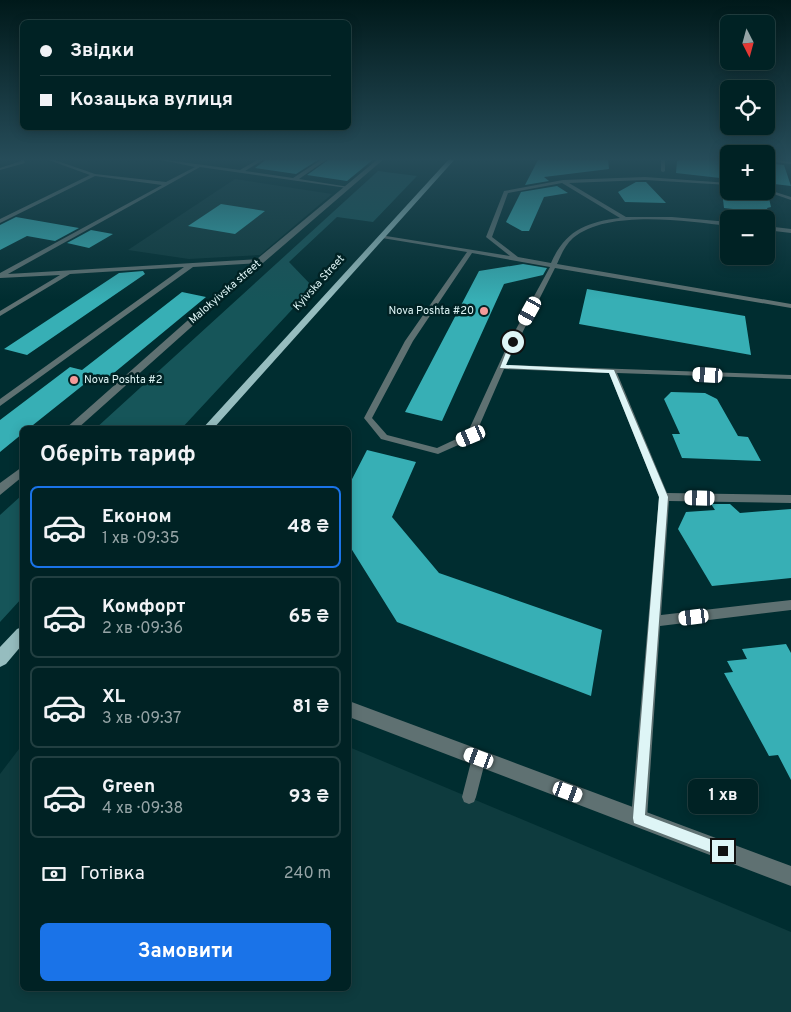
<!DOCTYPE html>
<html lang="uk">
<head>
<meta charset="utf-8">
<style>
  body { margin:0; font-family:Overpass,sans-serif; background:#0a2a2c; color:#f1f3f6; height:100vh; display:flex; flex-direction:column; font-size:19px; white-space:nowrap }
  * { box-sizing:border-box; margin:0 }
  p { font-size:16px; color:#95a4a6 }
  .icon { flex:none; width:28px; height:28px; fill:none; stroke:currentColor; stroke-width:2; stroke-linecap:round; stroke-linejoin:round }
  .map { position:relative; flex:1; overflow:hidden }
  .side { position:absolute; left:20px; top:426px; width:331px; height:565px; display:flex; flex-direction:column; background:#002224; border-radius:8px; box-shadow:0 2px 12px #0003,0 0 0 1px #223f41 }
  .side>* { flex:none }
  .guide { position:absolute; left:20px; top:20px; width:331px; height:110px; border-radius:8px; box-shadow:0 2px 12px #0003,0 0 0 1px #223f41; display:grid; align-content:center; height:110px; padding:0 20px; background:#002224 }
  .needle { width:32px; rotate:174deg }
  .tools { position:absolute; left:720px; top:15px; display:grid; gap:10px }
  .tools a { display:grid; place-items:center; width:55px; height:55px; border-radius:8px; background:#002224; box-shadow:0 2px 12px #0003,0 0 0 1px #223f41; font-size:25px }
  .end { position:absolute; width:22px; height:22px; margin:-11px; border:6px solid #def5f6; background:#111; box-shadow:0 0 0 2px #111 }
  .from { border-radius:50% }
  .bubble { position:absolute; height:35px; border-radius:8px; background:#002224; box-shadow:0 2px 12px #0003,0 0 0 1px #223f41; font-size:16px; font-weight:700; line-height:35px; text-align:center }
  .car { position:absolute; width:15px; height:30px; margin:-15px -8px; border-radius:6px; box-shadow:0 0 4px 1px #0007; background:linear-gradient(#fff 24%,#345 0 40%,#fff 0 76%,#345 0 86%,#fff 0) }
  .guide b { display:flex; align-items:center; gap:18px; height:48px; font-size:19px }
  .guide b+b { border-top:1px solid #223f41 }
  .guide i { width:12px; height:12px; background:#f1f3f6 }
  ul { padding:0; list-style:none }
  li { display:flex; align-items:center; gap:15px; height:82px; margin:0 10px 8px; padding:0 10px; border:2px solid #223f41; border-radius:8px }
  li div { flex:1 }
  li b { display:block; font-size:19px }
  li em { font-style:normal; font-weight:700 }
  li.selected { border-color:#1a73e8 }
  li>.icon { width:45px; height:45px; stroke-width:1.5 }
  h2 { padding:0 20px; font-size:22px; line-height:60px }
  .pay { display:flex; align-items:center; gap:12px; height:55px; padding:0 20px; font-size:19px }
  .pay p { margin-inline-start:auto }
  .primary-button { display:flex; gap:10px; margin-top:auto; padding:10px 20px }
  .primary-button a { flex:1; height:58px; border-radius:8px; background:#1a73e8; color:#fff; font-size:20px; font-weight:700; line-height:58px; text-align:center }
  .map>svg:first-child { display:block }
  .built { fill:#0e3b3e }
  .forest { fill:#165559 }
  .building { fill:#37afb5 }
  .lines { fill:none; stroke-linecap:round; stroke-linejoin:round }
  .lane { fill:#5f7172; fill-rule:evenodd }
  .street { fill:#5f7172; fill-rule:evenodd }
  .primary { fill:#96bdbf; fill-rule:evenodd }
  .route { fill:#def5f6 }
  .poi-dot { fill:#f59b9a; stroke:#002224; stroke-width:2 }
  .labels { text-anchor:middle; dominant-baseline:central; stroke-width:5; stroke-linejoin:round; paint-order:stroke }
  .far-street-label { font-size:11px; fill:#def5f6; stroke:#002224 }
  .far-poi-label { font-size:11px; fill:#def5f6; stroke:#002224; text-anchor:end }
</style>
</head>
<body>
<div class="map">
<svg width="791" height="1012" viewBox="0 0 791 1012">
  <rect width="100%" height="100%" fill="#002d30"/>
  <path class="built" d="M 235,179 L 332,194 L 260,255 L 189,259 L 128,250 Z
    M 22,745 L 22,989 L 349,989 L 349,747 L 791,932 L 791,1012 L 0,1012 L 0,774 Z"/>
  <path class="forest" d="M 378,171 L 417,176 L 373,222 L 337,217 L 289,262 L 313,287 L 181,429 L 95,429 Z
    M 22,495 L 22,598 L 0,622 L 0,515 Z"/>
  <path class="building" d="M 268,158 L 321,158 L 296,174 L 255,168 Z
    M 331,158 L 375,158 L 347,181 L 307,175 Z
    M 539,158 L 608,158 L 609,169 L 544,177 L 549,181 L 525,185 Z
    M 683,158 L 729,158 L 729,179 L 676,173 L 677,161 Z
    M 766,163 L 784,165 L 791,186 L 766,183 Z
    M 636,182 L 646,182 L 666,203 L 625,202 L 618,192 Z
    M 557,186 L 568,193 L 544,197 L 529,231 L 522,231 L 506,222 L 521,192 Z
    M 722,191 L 763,191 L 768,194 L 771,207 L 767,208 L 769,213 L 724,208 Z
    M 221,204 L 265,211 L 235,234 L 188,226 Z
    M 16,217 L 79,228 L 55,241 L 27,236 L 0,250 L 0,225 Z
    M 91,230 L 113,234 L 89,248 L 67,243 Z
    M 523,264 L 547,268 L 543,275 L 504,284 L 442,421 L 405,412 L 479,271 Z
    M 143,271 L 145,274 L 27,355 L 4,349 L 119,273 Z
    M 587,289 L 745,316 L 751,355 L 579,324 Z
    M 182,292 L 206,297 L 109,377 L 97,374 L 28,429 L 22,429 L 22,434 L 0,452 L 0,420 L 70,367 L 82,370 Z
    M 671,392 L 705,393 L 717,399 L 738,436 L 748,437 L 761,461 L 682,458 L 672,434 L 680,434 L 664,399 Z
    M 367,450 L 416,462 L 392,517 L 439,573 L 602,630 L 591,696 L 397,622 L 349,545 L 349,485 Z
    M 711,504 L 730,504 L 740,513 L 791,509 L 791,578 L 712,586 L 678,529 L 686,512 L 715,510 Z
    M 786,644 L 791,653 L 791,780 L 778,755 L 769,756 L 724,673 L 733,672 L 727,661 L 747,659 L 742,649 Z"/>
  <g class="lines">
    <path class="lane" d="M 19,158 L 23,158 L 25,163 L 0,170 L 0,168 L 21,161 Z
      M 43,158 L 49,158 L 95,174 L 166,182 L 195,167 L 152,158 L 240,170 L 261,158 L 266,158 L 245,171 L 293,178 L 324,158 L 329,158 L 299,179 L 349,187 L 347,188 L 200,167 L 8,274 L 260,259 L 263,261 L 260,263 L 193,267 L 0,406 L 0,399 L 184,267 L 70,274 L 0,316 L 0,311 L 60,275 L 0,278 L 0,273 L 162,185 L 95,176 L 0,223 L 0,219 L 90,175 Z
      M 661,158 L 665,158 L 665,171 L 663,172 L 661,171 Z
      M 766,159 L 791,162 L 791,164 L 766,161 Z
      M 645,177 L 729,183 L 729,185 L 645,180 L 569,183 L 626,217 L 672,217 L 729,222 L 729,226 C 687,221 608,209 573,238 C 565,245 561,255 557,264 L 791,304 L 791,308 L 555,268 L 506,365 L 791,375 L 791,379 L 617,373 L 667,493 L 791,495 L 791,503 L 669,501 L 661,615 L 791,600 L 791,610 L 660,626 L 647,818 L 644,823 L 639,826 L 634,823 L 631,818 L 659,497 L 609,373 L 504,369 L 474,438 L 438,454 L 381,439 L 364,418 L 405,341 L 467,252 L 382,238 L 379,236 L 380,235 L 510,256 L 486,237 L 504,191 L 563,180 ZM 562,183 L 620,218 C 586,222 565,231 551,263 L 518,257 L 492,237 L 508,193 ZM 472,253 L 550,267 L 509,342 L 467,434 L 437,448 L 387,435 L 372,418 L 413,341 Z
      M 766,189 L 791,197 L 791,200 L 765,191 Z
      M 766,226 L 791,229 L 791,233 L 766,230 Z
      M 479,751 L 484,753 L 486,758 L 476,797 L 474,802 L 469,804 L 464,802 L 462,797 L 472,758 L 474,753 Z"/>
    <path class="street" d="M 379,158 L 385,158 L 263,263 L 77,429 L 65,429 L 257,259 Z
      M 22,467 L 22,477 L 0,495 L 0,483 Z
      M 349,701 L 791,866 L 791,886 L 349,717 Z"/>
    <path class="primary" d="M 450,158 L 456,158 L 213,429 L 202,429 Z
      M 22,627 L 22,645 L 6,664 L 0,667 L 0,647 L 17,629 Z"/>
  </g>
  <linearGradient id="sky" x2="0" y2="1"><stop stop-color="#00191a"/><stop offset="0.53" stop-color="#264c59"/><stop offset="1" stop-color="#264c59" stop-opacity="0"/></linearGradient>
  <rect width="791" height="300" fill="url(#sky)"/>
  <path class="route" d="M 513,340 L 516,342 L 506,365 L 614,370 L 668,497 L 645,815 L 728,846 L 730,851 L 728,855 L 723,857 L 634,823 L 633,818 L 659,497 L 609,373 L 500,368 L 510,342 Z"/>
  <g class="poi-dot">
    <circle cx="484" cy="311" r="5"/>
    <circle cx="74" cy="380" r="5"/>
  </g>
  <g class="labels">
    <g class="far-street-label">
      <text transform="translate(319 283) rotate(-48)">Kyivska Street</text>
      <text transform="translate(225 292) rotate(-41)">Malokyivska street</text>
    </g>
    <g class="far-poi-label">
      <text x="474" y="311">Nova Poshta #20</text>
      <text x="84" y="380" text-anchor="start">Nova Poshta #2</text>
    </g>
  </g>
</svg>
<div class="tools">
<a><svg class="needle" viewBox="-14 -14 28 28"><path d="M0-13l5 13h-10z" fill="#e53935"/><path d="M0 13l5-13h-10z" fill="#95a4a6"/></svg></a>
<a><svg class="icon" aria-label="locate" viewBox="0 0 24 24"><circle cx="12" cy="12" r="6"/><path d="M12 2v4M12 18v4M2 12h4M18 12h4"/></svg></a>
<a>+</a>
<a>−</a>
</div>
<i class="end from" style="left:513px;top:342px"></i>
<i class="end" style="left:723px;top:851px"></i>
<div class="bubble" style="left:688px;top:779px;width:70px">1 хв</div>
<i class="car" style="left:530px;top:311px;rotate:209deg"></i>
<i class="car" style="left:708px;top:375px;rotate:273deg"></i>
<i class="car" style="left:471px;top:436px;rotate:247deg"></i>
<i class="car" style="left:700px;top:498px;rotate:271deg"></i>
<i class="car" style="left:694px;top:617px;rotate:263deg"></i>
<i class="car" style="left:479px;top:758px;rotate:290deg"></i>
<i class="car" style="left:568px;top:792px;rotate:110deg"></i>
<div class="guide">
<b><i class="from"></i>Звідки</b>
<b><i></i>Козацька вулиця</b>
</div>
<section class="side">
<h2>Оберіть тариф</h2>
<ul>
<li class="selected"><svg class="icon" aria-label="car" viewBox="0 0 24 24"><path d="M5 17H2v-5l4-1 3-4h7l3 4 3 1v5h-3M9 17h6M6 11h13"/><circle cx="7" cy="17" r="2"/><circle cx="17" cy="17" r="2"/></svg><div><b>Економ</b><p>1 хв · 09:35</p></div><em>48 ₴</em></li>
<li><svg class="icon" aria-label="car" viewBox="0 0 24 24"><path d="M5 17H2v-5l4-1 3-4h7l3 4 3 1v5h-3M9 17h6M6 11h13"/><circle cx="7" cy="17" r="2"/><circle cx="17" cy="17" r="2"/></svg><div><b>Комфорт</b><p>2 хв · 09:36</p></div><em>65 ₴</em></li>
<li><svg class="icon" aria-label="car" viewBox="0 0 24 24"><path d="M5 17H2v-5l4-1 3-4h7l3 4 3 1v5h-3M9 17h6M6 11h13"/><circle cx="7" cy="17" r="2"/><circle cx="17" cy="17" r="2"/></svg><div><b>XL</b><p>3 хв · 09:37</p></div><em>81 ₴</em></li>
<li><svg class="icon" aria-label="car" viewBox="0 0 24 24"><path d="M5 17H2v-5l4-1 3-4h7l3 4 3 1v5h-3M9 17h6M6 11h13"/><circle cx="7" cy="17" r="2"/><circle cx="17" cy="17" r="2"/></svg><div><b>Green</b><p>4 хв · 09:38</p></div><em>93 ₴</em></li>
</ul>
<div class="pay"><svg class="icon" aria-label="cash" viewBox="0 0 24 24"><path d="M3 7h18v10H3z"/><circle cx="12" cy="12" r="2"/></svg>Готівка<p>240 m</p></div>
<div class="primary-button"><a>Замовити</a></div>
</section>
</div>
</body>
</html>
